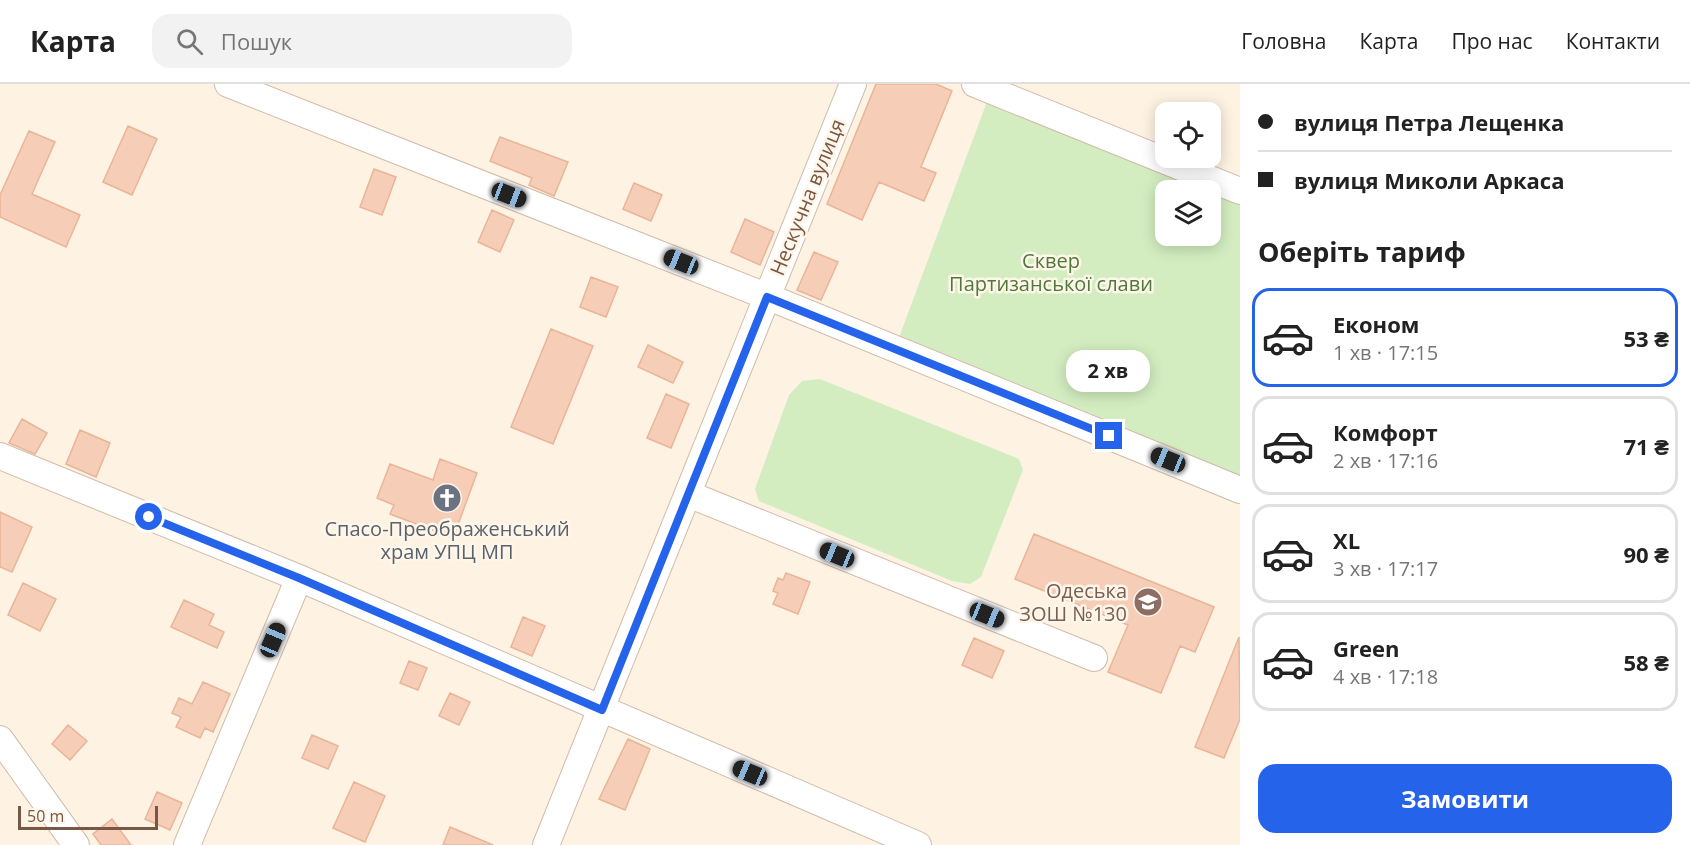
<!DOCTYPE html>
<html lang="uk">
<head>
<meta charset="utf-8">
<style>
  body { margin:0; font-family:"Open Sans",sans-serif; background:#f2f2f2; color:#222; height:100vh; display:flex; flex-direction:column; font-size:22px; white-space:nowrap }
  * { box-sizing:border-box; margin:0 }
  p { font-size:20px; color:#767676 }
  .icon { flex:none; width:33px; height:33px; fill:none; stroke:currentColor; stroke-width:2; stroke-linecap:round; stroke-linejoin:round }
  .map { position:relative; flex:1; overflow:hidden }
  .drawer { display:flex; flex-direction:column; background:#fff; width:450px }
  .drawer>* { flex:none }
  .top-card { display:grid; align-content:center; height:132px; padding:0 18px; background:#fff }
  .fabs { position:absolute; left:1155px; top:18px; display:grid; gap:12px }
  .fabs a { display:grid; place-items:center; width:66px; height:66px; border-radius:12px; background:#fff; box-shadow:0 3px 15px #0003; font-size:30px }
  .scale { position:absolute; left:18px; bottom:15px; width:140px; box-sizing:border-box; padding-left:6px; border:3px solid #785746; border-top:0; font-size:16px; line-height:21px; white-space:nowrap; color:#785746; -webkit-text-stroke:4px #fff6ea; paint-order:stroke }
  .end { position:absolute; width:27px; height:27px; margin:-14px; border:8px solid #2563eb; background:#fff; box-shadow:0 0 0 3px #fff }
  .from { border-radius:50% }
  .bubble { position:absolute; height:42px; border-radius:18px; background:#fff; box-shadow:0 3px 15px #0003; font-size:20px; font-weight:700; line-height:42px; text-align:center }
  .car { position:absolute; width:18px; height:36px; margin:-18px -9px; border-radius:8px; box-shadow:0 0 4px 2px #0007; background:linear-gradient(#222 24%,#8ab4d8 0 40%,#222 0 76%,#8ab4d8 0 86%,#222 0) }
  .top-card b { display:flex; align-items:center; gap:21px; height:57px; font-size:22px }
  .top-card b+b { border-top:2px solid #e0e0e0 }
  .top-card i { width:15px; height:15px; background:#222 }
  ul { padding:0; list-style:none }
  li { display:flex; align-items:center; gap:18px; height:99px; margin:0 12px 9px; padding:0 6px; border:3px solid #e0e0e0; border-radius:18px }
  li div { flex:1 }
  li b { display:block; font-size:22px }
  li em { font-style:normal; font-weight:700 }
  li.active { border-color:#2563eb }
  li>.icon { width:54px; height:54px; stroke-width:1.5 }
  h2 { padding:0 18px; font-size:27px; line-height:72px }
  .cta { display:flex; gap:12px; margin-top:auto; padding:12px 18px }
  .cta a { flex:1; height:69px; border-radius:18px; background:#2563eb; color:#fff; font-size:24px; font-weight:700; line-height:69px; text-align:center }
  header { display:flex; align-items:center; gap:36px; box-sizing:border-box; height:84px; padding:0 30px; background:#fff; border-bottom:2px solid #e0e0e0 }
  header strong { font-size:28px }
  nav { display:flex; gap:33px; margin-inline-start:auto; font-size:21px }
  .search { width:420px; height:54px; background:#f2f2f2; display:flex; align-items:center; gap:15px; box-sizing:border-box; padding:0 21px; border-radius:18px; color:#767676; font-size:22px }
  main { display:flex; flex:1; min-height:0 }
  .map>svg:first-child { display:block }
  .green { fill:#d3edc0 }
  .building { fill:#f6ceb8; stroke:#eab497; stroke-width:1.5 }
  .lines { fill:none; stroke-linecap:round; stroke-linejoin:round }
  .minor-casing { stroke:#d2bbaa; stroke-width:28 }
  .minor { stroke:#fff; stroke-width:26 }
  .route { stroke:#2563eb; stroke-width:8 }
  .labels { text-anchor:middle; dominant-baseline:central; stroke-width:5; stroke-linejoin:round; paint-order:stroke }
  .street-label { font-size:20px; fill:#785746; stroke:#fff6ea }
  .park-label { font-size:20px; fill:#4f793b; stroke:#fff6ea }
  .worship-label { font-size:20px; fill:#5b616d; stroke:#fff6ea }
  .education-label { font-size:20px; fill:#785e54; stroke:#fff6ea; text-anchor:end }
</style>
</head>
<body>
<header>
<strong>Карта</strong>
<div class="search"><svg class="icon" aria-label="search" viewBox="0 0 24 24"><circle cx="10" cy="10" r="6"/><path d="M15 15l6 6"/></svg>Пошук</div>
<nav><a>Головна</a><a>Карта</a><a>Про нас</a><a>Контакти</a></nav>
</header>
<main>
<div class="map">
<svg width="1240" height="761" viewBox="0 0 1240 761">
  <rect width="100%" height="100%" fill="#fef2e2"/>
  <path class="green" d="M 988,15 L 1207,106 L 1166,106 L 1166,152 L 1210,152 L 1211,108 L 1240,120 L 1240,396 L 898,256 Z
    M 820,295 L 1019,375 L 1023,386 L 981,493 L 970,500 L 952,497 L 759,417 L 755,405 L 789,311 L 802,297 Z"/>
  <path class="building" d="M 876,0 L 936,0 L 952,7 L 921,83 L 936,89 L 924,117 L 879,98 L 862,136 L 827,120 Z
    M 128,42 L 157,55 L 132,111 L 103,98 Z
    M 29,47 L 55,58 L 32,110 L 80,131 L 66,163 L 0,133 L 0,111 Z
    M 500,53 L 568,78 L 554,112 L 529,101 L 532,94 L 490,77 Z
    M 374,85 L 396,93 L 382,131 L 360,123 Z
    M 634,99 L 662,111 L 651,137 L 623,125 Z
    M 492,126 L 514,136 L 500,168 L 478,158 Z
    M 745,135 L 774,148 L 760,181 L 731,168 Z
    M 814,168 L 838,178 L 821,216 L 797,206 Z
    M 591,193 L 618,203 L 606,233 L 580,223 Z
    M 551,245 L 593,262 L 553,360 L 511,343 Z
    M 648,261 L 683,278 L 673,299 L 638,283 Z
    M 666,310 L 689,320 L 671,364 L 647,354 Z
    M 22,335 L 47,349 L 35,370 L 9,359 Z
    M 80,346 L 110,359 L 96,393 L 66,380 Z
    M 440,375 L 477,389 L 453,454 L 390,430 L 394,421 L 377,414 L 390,380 L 433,396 Z
    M 0,428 L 32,443 L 12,488 L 0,483 Z
    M 1034,450 L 1214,523 L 1195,568 L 1180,562 L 1161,609 L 1108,588 L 1128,541 L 1015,495 Z
    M 786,489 L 810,498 L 798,530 L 773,520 L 778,509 L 773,507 L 778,494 L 783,496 Z
    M 23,499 L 56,515 L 40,547 L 8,531 Z
    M 184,516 L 214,530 L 209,541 L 224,548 L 217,564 L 171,543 Z
    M 523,533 L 545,542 L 532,572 L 511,563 Z
    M 1239,553 L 1240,635 L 1224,674 L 1195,663 Z
    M 974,554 L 1004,567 L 992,594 L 962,581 Z
    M 409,577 L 427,584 L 418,606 L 400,599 Z
    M 203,598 L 230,610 L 213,648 L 205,644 L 200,654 L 176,643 L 181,633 L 172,629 L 179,614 L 192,620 Z
    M 450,609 L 470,618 L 459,641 L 439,632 Z
    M 68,641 L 87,657 L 70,676 L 52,660 Z
    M 312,651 L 338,662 L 328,685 L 302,674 Z
    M 628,655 L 650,665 L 625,726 L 599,715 Z
    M 354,698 L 385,712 L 365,758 L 333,744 Z
    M 157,708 L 182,719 L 170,746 L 145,735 Z
    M 112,735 L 131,761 L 101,761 L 93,750 Z
    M 450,743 L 493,761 L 443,761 Z"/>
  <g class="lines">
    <g class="minor-casing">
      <path id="minor" d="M 228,0 L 771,214 L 1240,406
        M 975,0 L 1240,107
        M 0,372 L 299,494 L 918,761
        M 688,410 L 1094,574
        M 0,655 L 76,761
        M 187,761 L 299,494
        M 546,761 L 853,0"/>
    </g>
    <use href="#minor" class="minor"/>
  </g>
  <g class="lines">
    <path class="route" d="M 149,433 L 299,494 L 602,626 L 767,213 L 1109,352"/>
  </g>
  <defs>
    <g id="church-disc" transform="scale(1.5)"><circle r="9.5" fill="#6b7280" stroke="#fff6ea"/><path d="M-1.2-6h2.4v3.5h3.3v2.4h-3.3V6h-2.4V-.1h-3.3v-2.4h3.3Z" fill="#fff"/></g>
    <g id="school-disc" transform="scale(1.5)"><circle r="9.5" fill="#8d6e63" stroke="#fff6ea"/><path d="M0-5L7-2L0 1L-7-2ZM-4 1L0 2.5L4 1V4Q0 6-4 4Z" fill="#fff"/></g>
  </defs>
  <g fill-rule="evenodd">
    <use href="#church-disc" x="447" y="414"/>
    <use href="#school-disc" x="1148" y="518"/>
  </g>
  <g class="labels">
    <g class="street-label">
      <text transform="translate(807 113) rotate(-68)">Нескучна вулиця</text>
    </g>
    <g class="park-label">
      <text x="1051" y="176">Сквер<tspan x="1051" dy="23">Партизанської слави</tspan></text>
    </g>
    <g class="worship-label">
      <text x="447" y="444">Спасо-Преображенський<tspan x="447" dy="23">храм УПЦ МП</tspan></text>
    </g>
    <g class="education-label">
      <text x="1127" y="506">Одеська<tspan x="1127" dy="23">ЗОШ №130</tspan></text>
    </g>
  </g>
</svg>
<div class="fabs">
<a><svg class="icon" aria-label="locate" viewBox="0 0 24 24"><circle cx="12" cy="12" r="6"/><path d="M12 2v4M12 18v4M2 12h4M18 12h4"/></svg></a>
<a><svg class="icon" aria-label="layers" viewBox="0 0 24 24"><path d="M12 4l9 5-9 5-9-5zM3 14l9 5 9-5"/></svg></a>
</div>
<div class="scale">50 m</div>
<i class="end from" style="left:149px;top:433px"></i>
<i class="end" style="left:1109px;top:352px"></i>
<div class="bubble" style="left:1066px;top:266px;width:84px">2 хв</div>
<i class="car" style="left:509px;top:111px;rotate:111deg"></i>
<i class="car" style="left:681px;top:178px;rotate:292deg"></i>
<i class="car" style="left:1168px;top:376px;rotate:292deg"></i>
<i class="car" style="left:837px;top:471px;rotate:292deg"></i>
<i class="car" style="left:987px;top:531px;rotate:112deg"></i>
<i class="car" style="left:273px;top:556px;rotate:23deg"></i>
<i class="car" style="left:750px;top:689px;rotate:293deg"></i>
</div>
<section class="drawer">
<div class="top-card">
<b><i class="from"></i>вулиця Петра Лещенка</b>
<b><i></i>вулиця Миколи Аркаса</b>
</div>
<h2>Оберіть тариф</h2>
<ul>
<li class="active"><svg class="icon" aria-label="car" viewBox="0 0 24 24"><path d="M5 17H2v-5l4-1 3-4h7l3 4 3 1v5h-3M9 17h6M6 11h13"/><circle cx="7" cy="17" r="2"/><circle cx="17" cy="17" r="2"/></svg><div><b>Економ</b><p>1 хв · 17:15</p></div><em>53 ₴</em></li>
<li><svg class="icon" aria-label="car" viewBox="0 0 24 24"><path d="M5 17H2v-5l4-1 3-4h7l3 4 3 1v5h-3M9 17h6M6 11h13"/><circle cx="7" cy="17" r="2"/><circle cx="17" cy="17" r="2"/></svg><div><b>Комфорт</b><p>2 хв · 17:16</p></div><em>71 ₴</em></li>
<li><svg class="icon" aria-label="car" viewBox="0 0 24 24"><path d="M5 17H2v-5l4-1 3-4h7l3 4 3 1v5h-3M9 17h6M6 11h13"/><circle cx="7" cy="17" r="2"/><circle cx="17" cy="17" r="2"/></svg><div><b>XL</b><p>3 хв · 17:17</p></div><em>90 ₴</em></li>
<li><svg class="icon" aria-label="car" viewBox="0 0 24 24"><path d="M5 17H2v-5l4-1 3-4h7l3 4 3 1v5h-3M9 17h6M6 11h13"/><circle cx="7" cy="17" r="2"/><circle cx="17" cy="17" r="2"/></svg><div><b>Green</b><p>4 хв · 17:18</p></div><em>58 ₴</em></li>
</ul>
<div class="cta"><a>Замовити</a></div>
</section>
</main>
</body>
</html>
